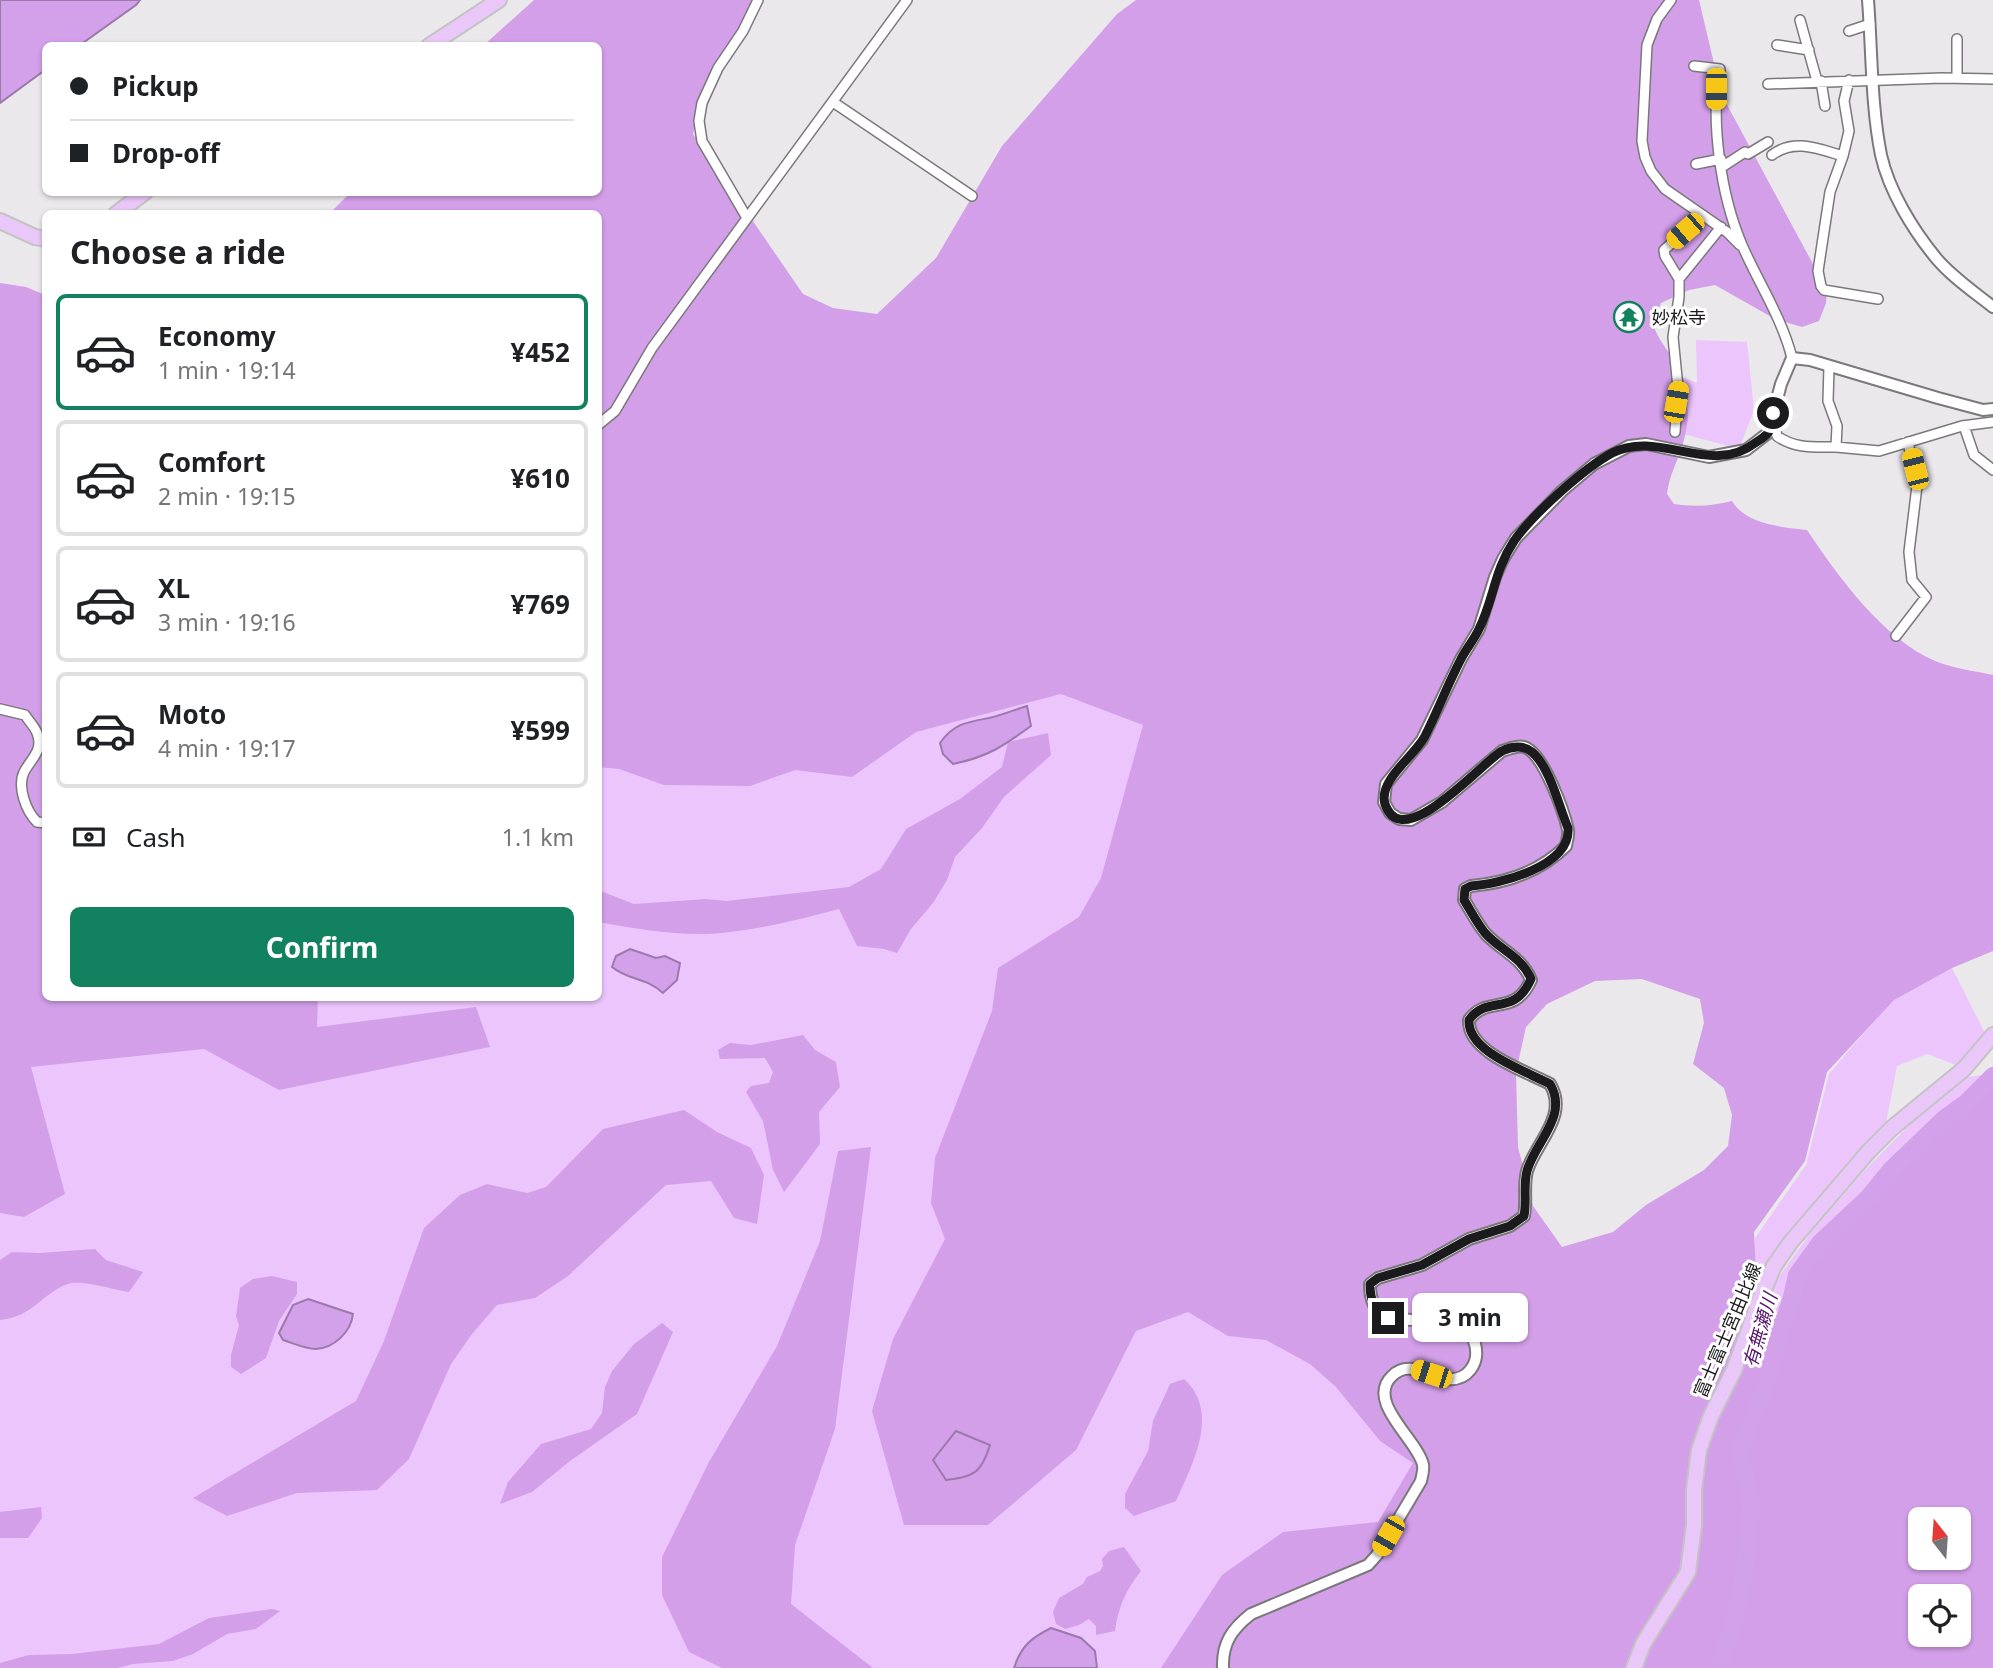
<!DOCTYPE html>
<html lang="en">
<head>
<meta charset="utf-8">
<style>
  body { margin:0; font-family:"Noto Sans","Noto Sans JP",sans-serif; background:#f6f6f6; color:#202124; height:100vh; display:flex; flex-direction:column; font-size:26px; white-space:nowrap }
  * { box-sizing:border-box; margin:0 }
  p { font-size:23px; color:#757577 }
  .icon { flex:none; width:38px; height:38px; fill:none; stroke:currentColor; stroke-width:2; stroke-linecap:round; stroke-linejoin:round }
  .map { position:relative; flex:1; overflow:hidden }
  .side { position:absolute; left:42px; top:210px; width:560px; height:791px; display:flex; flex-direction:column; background:#fff; border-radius:10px; box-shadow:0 2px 5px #0004 }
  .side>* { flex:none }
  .hud { position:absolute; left:42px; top:42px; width:560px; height:154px; border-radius:10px; box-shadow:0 2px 5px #0004; display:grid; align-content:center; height:154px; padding:0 28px; background:#fff }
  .needle { width:46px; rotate:343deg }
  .tools { position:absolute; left:1908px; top:1507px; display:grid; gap:14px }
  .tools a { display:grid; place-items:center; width:63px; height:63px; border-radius:10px; background:#fff; box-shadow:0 2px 5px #0004; font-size:35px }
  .end { position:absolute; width:32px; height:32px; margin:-16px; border:9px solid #1b1a1c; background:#fff; box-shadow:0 0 0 4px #fff }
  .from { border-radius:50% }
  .bubble { position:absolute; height:49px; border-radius:10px; background:#fff; box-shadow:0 2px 5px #0004; font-size:23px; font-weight:700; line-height:49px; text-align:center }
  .car { position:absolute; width:21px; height:42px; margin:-21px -10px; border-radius:9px; box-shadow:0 0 5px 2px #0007; background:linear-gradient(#f5c518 24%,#345 0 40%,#f5c518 0 76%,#345 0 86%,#f5c518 0) }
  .hud b { display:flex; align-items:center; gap:24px; height:66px; font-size:26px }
  .hud b+b { border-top:2px solid #e0e0e0 }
  .hud i { width:18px; height:18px; background:#202124 }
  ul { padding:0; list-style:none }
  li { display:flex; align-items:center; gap:21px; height:116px; margin:0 14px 10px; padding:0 14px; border:4px solid #e0e0e0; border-radius:10px }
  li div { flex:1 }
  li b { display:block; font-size:26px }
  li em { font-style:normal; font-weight:700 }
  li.selected { border-color:#12815f }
  li>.icon { width:63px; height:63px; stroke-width:1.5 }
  h2 { padding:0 28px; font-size:32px; line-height:84px }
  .pay { display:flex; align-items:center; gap:18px; height:77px; padding:0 28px; font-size:26px }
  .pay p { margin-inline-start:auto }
  .action { display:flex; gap:14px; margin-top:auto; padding:14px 28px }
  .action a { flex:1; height:80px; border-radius:10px; background:#12815f; color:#fff; font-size:28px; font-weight:700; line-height:80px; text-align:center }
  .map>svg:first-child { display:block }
  .green { fill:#ecc5fd }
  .forest { fill:#d39fe9; fill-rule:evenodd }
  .water { fill:#d3a0ea; stroke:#9c78ac; stroke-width:2 }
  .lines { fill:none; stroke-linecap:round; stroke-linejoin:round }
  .river { stroke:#d3a0ea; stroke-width:18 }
  .minor-casing { stroke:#7b787c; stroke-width:12 }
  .tertiary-casing { stroke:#7b787c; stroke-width:14 }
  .primary-casing { stroke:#c4c3c4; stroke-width:18 }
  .minor { stroke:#fff; stroke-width:9 }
  .tertiary { stroke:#fff; stroke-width:10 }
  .primary { stroke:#e9c7f8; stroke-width:14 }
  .route { stroke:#1b1a1c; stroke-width:9 }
  .labels { text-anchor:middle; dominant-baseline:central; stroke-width:6; stroke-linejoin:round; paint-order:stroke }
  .poi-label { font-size:18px; fill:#1b1a1c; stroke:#fff; text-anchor:start }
  .street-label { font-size:18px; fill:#1b1a1c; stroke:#fff }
  .water-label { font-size:19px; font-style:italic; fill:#57176e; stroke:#fff }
</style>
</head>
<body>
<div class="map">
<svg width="1993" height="1668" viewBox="0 0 1993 1668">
  <rect width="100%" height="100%" fill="#eae8eb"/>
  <path class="green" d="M 1696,340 L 1747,342 L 1754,410 L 1739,449 L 1640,422 L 1673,373 L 1697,383 Z
    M 1152,659 L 1228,1241 L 1454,1499 L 1339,1668 L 0,1668 L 0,1013 L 46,998 L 598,998 L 599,720 Z
    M 1952,968 L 1985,1033 L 1956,1065 L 1927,1054 L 1897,1066 L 1886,1123 L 1790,1233 L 1764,1289 L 1751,1269 L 1755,1238 L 1806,1165 L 1829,1074 L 1895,996 Z
    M 1993,1074 L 1982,1083 L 1963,1107 L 1943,1114 L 1880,1172 L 1823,1251 L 1780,1323 L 1766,1295 L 1811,1232 L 1864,1171 L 1927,1107 L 1966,1077 Z"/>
  <path class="forest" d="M 534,0 L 758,0 L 738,37 L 704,86 L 693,134 L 803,294 L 833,308 L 877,314 L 936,258 L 1002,146 L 1117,14 L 1136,0 L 1699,0 L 1716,72 L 1725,101 L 1827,290 L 1826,303 L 1819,321 L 1802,327 L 1775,319 L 1715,285 L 1689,290 L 1661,303 C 1659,309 1654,316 1654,323 C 1653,337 1679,361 1683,379 C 1689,401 1690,422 1683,443 C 1678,461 1669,475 1667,494 L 1674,504 C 1695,507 1712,506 1732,501 C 1746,525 1783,527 1807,530 C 1838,576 1882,638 1935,661 C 1952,668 1974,671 1993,675 L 1993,951 L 1952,968 L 1894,1000 L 1827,1072 L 1805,1161 L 1754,1232 L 1756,1273 L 1780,1322 L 1805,1273 L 1864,1198 L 1879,1174 L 1897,1153 L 1940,1115 L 1966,1106 L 1993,1074 L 1993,1668 L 1161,1668 L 1222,1575 L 1283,1532 L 1378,1522 L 1413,1463 L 1380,1441 L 1336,1387 L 1310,1364 L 1266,1340 L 1228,1336 L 1188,1312 L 1136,1331 L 1076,1450 L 988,1525 L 904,1525 L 872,1411 L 893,1339 L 945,1239 L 931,1203 L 935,1158 L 992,1011 L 998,968 L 1079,917 L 1101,878 L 1143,725 L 1061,694 L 916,732 L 852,777 L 795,770 L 750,786 L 664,785 L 619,769 L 599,767 L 598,214 L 329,214 L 350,193 L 598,192 L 598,46 L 484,45 ZM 1642,979 L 1700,999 L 1704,1023 L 1693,1064 L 1724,1088 L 1732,1115 L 1728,1146 L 1704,1170 L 1646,1205 L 1613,1232 L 1562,1247 L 1533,1206 L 1518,1147 L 1516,1072 L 1526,1027 L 1547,1004 L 1595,981 ZM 1920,1519 L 1958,1519 L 1958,1558 L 1920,1558 ZM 1920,1596 L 1958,1596 L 1958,1634 L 1920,1634 Z
    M 0,283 L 26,287 L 45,295 L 46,998 L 318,998 L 317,1027 L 476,1007 L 490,1047 L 279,1090 L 204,1049 L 31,1067 L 65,1194 L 24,1217 L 0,1213 Z
    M 1048,733 L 1051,755 L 1004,797 L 982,828 L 955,857 L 947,880 L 933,903 L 911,929 L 897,953 L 884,949 L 857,946 L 839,909 C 801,919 762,929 722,933 C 685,937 635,929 599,922 L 598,890 L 634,904 L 706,899 L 727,901 L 849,887 L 881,869 L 906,829 L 960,799 L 1002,767 L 1008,742 Z
    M 803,1035 L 815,1050 L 836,1062 L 840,1087 L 819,1112 L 820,1144 L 784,1192 L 773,1170 L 763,1121 L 746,1092 L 751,1086 L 769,1083 L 773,1072 L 765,1058 L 720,1059 L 718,1050 L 730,1043 L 751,1045 Z
    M 684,1110 L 717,1132 L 751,1148 L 764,1175 L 757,1224 L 734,1218 L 711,1181 L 666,1185 L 568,1276 L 535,1298 L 497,1305 L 472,1334 L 451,1364 L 409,1459 L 377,1490 L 297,1493 L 227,1516 L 193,1498 L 356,1401 L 384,1341 L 424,1228 L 460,1195 L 487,1184 L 527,1193 L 546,1187 L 603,1129 Z
    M 871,1147 L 835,1429 L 795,1545 L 791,1604 L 873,1668 L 722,1668 L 689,1652 L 662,1595 L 662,1557 L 709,1462 L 777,1346 L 820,1241 L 838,1151 Z
    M 95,1249 L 106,1260 L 143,1272 L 129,1292 C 115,1290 80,1279 68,1284 C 42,1293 33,1317 0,1320 L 0,1260 L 12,1252 L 39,1253 Z
    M 272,1276 L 297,1282 L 297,1294 L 279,1321 L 266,1358 L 241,1374 L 231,1367 L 231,1355 L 239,1325 L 236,1316 L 240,1288 L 253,1279 Z
    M 662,1323 L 673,1332 L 637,1414 L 570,1461 L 532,1492 L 500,1504 L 508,1482 L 541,1444 L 591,1429 L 602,1413 L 605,1387 L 612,1371 L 634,1344 Z
    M 1184,1379 C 1221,1412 1192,1465 1176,1501 L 1134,1516 L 1125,1508 L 1125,1494 L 1148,1451 L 1153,1421 L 1170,1384 Z
    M 41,1507 L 42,1518 L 28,1538 L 0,1538 L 0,1512 Z
    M 1124,1547 L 1141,1571 C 1125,1592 1119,1605 1115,1631 L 1096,1635 L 1096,1626 L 1089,1619 L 1079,1625 L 1065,1629 L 1056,1624 L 1053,1612 L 1059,1598 L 1083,1584 L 1087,1577 L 1100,1571 L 1103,1566 L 1102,1559 L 1109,1551 Z
    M 272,1609 L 280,1611 L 256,1629 L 227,1634 L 193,1654 L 173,1661 L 133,1664 L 117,1668 L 0,1668 L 0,1663 L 29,1655 L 72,1654 L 159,1644 L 209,1618 Z"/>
  <path class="water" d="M 0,0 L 140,0 L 136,5 L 80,45 L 46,46 L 45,70 L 0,103 Z
    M 1027,706 L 1031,726 C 1002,747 987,757 953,764 L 943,754 L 940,743 C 953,724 967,722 989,718 C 1002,715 1014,710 1027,706 Z
    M 630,949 L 656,958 L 665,956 L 680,963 L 677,980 L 663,993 C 646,977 629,981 612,967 L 616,956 Z
    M 308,1299 L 353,1314 C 351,1332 334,1348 316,1349 C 305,1349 293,1343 283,1340 L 279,1333 L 293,1305 Z
    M 956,1431 L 990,1445 C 981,1474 974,1476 946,1480 L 933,1460 Z
    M 1051,1628 L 1081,1638 L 1095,1651 L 1097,1668 L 1014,1668 C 1021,1646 1031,1638 1051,1628 Z"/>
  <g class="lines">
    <path class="river" d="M 1719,1668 L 1735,1617 L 1745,1567 L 1751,1506 L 1741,1458 L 1742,1445 L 1768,1380 L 1780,1331 L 1791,1301 L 1797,1275 L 1820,1243 L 1869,1197 L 1891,1170 L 1944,1119 L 1966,1103 L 1993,1076"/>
    <g class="minor-casing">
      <path id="minor" d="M 1671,0 L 1657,19 L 1647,45 L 1642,141 L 1645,157 L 1651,171 L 1665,189 L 1727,232 L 1740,245
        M 1800,20 L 1817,81
        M 1849,31 L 1870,24
        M 1957,39 L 1957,78
        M 1777,45 L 1809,50
        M 1694,66 L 1720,69 C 1710,121 1721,196 1742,245 C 1758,282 1782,318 1792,358
        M 1849,80 L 1844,101 L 1849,131 L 1843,156 L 1830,192 L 1818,271 L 1821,286 L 1824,290 L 1878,299
        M 1821,81 L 1825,106
        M 1768,84 L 1942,78 L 1993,79
        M 833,102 L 972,196
        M 1772,155 C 1794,138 1819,149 1843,156
        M 1696,164 L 1721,159
        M 1722,167 L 1745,152 L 1748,154 L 1768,142
        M 747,218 L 702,141 L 699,121 L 702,103 L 718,68 L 743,31 L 758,0
        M 1679,279 L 1721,227
        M 1829,367 L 1828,401 L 1837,426 L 1836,447 L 1879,451 L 1962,426 L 1993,422
        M 1773,415 L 1777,436 C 1795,449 1814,447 1836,447
        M 598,425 L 615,411 L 652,348 L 907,0
        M 1964,426 L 1974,455 L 1993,470
        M 1675,432 L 1678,388 L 1673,337 L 1679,297 L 1679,279 L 1665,256 L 1664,250 L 1703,215
        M 1896,636 L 1926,597 L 1912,580 L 1909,552 L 1917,486 L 1908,442
        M 0,709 L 25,715 C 28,720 35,727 37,733 C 44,750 31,759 24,772 C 17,787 26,811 37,822 L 46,823"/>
    </g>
    <g class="tertiary-casing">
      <path id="tertiary" d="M 1868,0 C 1872,51 1871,105 1881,155 C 1889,191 1913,230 1936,258 C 1952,277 1974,292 1993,307
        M 1223,1668 C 1222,1643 1232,1629 1251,1614 L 1368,1565 L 1377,1555 L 1421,1481 C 1422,1476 1424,1470 1423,1465 C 1418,1440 1365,1402 1392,1376 C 1409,1359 1429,1377 1447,1379 C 1468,1381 1480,1363 1475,1344 C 1472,1334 1468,1329 1459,1324 L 1388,1318 C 1374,1311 1370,1300 1370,1284 L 1378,1278 L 1422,1265 L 1469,1239 L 1510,1226 L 1524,1216 C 1527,1200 1523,1186 1527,1171 C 1536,1142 1569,1116 1550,1084 C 1526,1071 1467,1052 1469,1020 C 1487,994 1514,1018 1531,980 C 1522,957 1500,950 1485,933 C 1477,923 1471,911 1464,900 L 1465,889 L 1471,886 C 1506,883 1541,871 1566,846 C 1567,840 1569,835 1568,830 C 1564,812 1543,752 1524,747 C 1517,745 1509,749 1502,751 L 1442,802 L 1411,820 L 1399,819 L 1390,813 L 1384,802 L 1386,784 L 1422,740 L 1461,659 L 1479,629 L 1495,577 L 1503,559 L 1516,538 L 1562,491 L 1594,464 L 1629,446 L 1646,444 L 1709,457 L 1746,450 L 1768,433 L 1781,384 L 1792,358 L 1810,360 L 1938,398 L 1983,410 L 1993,409"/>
    </g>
    <g class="primary-casing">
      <path id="primary" d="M 429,46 L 499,0
        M 116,214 L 145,192
        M 0,221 L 35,237 L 46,239
        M 1634,1668 L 1643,1644 L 1688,1572 L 1694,1525 L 1694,1490 L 1699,1450 L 1711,1416 L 1734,1370 L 1762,1294 L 1774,1266 L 1790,1243 L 1869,1151 L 1892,1128 L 1964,1069 L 1993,1035"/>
    </g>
    <use href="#minor" class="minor"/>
    <use href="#tertiary" class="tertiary"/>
    <use href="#primary" class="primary"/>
  </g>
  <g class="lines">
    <path class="route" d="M 1388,1318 C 1374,1311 1370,1300 1370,1284 L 1378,1278 L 1422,1265 L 1469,1239 L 1510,1226 L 1524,1216 C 1527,1200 1523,1186 1527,1171 C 1535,1142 1569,1116 1550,1084 C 1526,1071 1467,1052 1469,1020 C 1487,994 1514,1018 1531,979 C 1522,957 1500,950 1485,933 C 1477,923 1471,911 1464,900 L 1465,889 L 1471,886 C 1501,884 1571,866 1568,828 C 1559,807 1550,767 1532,752 C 1524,745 1512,746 1502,751 C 1482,762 1402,856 1385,804 C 1378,781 1413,757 1424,738 C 1437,713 1447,686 1460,661 C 1465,650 1474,640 1479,629 C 1494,599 1494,571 1514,541 C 1533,514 1583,469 1612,453 C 1659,429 1711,477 1755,443 C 1758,441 1765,437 1768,433 C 1771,429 1771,418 1773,413"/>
  </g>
  <defs>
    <g id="temple-ring" transform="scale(1.575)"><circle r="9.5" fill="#fff" stroke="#12815f" stroke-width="1.5"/><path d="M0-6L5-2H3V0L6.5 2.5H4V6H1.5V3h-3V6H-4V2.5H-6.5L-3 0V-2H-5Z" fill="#12815f"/></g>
  </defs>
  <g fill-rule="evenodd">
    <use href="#temple-ring" x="1629" y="317"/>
  </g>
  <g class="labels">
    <g class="poi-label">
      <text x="1652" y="317">妙松寺</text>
    </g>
    <g class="street-label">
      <text transform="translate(1727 1330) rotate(-67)">富士富士宮由比線</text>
    </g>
    <g class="water-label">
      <text transform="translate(1760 1330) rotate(-74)">有無瀬川</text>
    </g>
  </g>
</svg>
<div class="tools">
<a><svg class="needle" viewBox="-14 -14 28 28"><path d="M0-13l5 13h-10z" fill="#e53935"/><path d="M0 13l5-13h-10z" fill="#757577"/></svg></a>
<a><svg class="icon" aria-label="locate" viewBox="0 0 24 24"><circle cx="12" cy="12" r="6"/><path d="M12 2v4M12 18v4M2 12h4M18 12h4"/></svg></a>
</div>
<i class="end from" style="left:1773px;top:413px"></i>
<i class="end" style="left:1388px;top:1318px"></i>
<div class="bubble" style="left:1412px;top:1293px;width:116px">3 min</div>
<i class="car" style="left:1716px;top:89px;rotate:180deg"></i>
<i class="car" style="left:1685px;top:231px;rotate:229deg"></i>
<i class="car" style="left:1676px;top:402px;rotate:10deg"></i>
<i class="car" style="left:1915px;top:469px;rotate:346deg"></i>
<i class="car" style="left:1431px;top:1374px;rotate:288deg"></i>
<i class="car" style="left:1388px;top:1536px;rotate:210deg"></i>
<div class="hud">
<b><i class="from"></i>Pickup</b>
<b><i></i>Drop-off</b>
</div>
<section class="side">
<h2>Choose a ride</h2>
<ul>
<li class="selected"><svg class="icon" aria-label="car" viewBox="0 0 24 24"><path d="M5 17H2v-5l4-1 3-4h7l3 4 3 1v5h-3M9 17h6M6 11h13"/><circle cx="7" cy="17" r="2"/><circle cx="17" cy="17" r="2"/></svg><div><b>Economy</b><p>1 min · 19:14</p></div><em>¥452</em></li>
<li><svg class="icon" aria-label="car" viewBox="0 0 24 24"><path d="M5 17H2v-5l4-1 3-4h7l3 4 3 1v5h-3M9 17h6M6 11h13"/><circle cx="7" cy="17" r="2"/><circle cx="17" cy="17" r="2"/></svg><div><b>Comfort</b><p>2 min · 19:15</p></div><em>¥610</em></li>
<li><svg class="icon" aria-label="car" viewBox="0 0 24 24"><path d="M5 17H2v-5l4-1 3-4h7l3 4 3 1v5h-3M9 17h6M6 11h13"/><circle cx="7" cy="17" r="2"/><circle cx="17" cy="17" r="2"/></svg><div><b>XL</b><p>3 min · 19:16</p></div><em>¥769</em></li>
<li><svg class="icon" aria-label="car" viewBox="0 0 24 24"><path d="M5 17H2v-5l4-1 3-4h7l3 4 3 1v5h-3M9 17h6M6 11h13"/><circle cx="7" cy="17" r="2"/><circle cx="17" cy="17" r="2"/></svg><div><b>Moto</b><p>4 min · 19:17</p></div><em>¥599</em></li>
</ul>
<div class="pay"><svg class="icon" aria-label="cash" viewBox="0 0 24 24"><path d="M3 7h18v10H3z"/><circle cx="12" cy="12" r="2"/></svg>Cash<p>1.1 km</p></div>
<div class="action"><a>Confirm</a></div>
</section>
</div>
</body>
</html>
